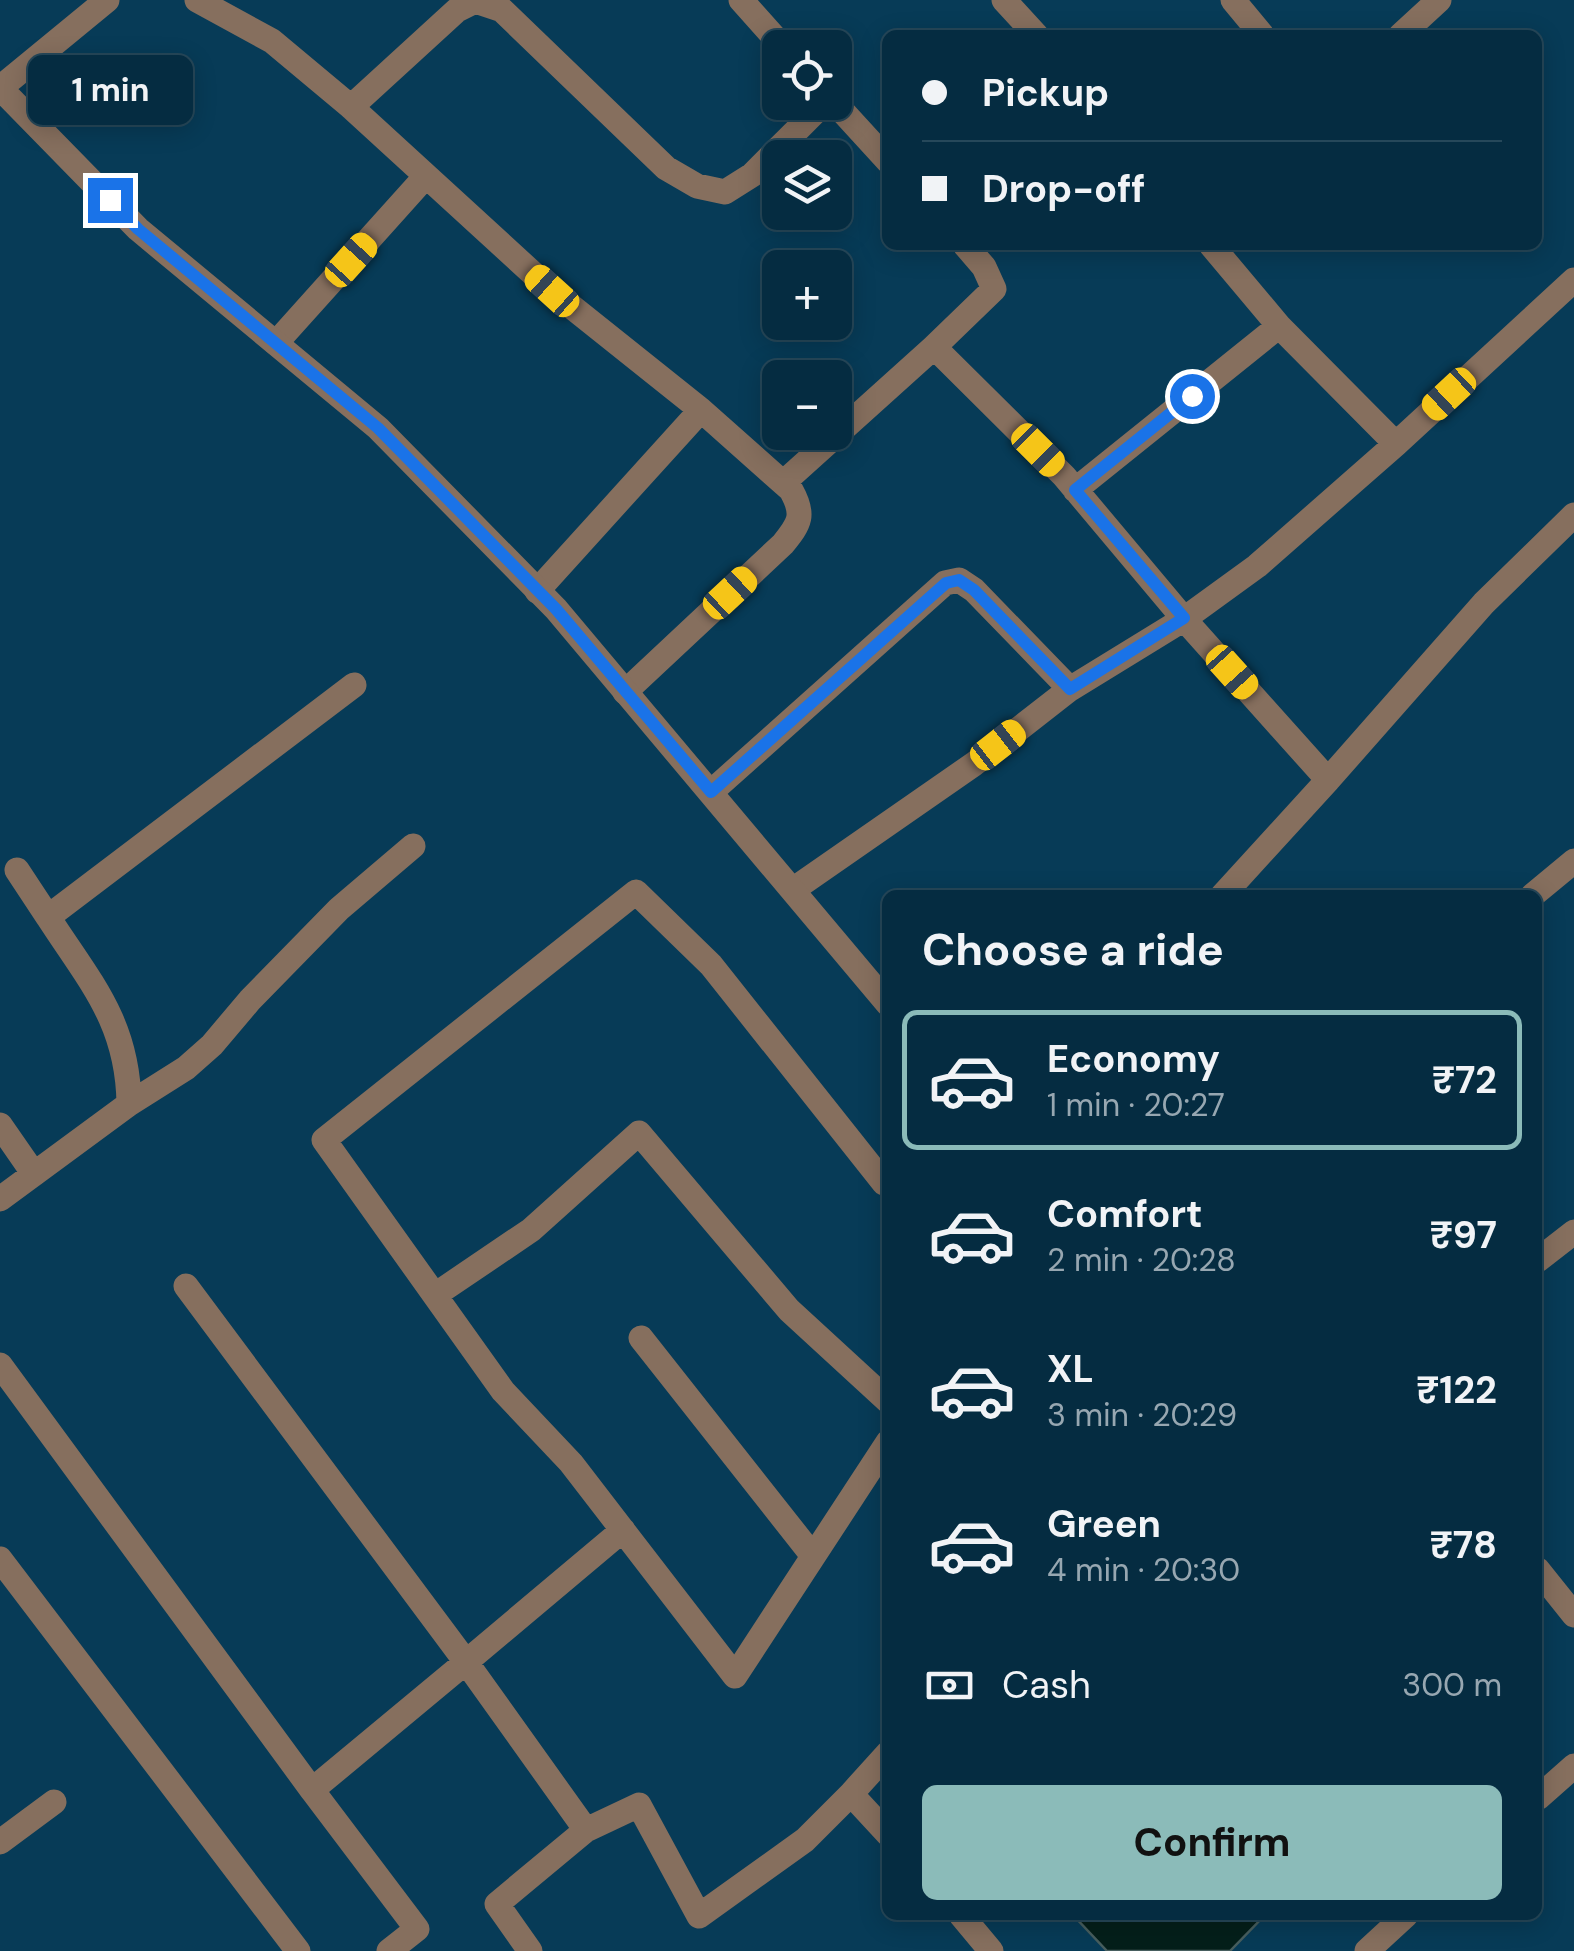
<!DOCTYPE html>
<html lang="en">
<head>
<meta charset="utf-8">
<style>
  body { margin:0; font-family:"DM Sans",sans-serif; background:#0e3448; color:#f1f3f6; height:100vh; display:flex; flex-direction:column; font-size:38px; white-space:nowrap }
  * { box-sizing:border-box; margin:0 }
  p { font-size:32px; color:#97a7b1 }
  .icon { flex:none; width:55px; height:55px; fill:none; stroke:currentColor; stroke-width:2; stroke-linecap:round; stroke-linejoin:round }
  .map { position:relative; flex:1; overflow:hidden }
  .details { position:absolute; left:882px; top:890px; width:660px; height:1030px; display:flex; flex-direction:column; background:#052c41; border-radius:15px; box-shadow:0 5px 25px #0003,0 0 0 2px #26485a }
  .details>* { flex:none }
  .top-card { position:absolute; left:882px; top:30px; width:660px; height:220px; border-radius:15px; box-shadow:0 5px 25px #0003,0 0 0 2px #26485a; display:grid; align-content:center; height:220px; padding:0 40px; background:#052c41 }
  .buttons { position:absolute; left:762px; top:30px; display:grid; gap:20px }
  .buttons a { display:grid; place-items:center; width:90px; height:90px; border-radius:15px; background:#052c41; box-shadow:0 5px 25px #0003,0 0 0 2px #26485a; font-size:50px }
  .end { position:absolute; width:45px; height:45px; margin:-22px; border:12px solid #1a73e8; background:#fff; box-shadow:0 0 0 5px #fff }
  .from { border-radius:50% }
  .bubble { position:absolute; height:70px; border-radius:15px; background:#052c41; box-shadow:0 5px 25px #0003,0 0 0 2px #26485a; font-size:32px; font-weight:700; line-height:70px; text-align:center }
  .car { position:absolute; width:30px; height:60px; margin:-30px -15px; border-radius:12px; box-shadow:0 0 8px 2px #0007; background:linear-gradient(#f5c518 24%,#345 0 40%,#f5c518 0 76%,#345 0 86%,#f5c518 0) }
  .top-card b { display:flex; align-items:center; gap:35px; height:95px; font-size:38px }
  .top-card b+b { border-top:2px solid #26485a }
  .top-card i { width:25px; height:25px; background:#f1f3f6 }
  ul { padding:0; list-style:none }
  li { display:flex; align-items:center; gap:30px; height:140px; margin:0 20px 15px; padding:0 20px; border:5px solid transparent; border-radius:15px }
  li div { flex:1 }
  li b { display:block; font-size:38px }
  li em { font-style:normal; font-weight:700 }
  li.active { border-color:#8bbbb9 }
  li>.icon { width:90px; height:90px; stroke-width:1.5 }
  h2 { padding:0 40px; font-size:45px; line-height:120px }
  .pay { display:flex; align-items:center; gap:25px; height:110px; padding:0 40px; font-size:38px }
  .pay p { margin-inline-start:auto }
  .primary-button { display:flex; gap:20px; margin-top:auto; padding:20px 40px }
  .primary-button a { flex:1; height:115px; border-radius:15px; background:#8bbbb9; color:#111; font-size:40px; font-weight:700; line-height:115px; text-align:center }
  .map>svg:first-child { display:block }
  .water { fill:#041f1a; stroke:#475e5e; stroke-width:2.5 }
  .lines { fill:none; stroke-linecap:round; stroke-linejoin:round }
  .minor { stroke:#866f5e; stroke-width:25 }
  .tertiary { stroke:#866f5e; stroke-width:25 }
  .route { stroke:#1a73e8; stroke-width:12 }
</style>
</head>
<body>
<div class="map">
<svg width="1574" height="1951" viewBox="0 0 1574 1951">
  <rect width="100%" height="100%" fill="#073b57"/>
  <path class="water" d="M 1073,1915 L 1265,1915 L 1230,1951 L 1107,1951 Z"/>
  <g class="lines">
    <path class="minor" d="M 197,0 L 272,41 L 351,107 L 552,291 L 701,410 L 537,591
      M 741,0 L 784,48
      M 1004,0 L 1036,35
      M 1233,0 L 1262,35
      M 1401,35 L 1439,0
      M 834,102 L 888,161
      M 351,107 L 457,10 L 475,1 L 502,10 L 666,168 L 697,186 L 725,192 L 752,175 L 825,102
      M 965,245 L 984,267 L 994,289 L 934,347 L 1064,476 L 1184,619 L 1328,780 L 1223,895
      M 1279,326 L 1396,444
      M 276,343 L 426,176
      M 783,483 L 934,347
      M 1075,490 L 1279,326 L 1211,245
      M 625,692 L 783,544 C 800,523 805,515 791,490 L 701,410
      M 1328,780 L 1484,603 L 1574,515
      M 711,792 L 945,583 L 959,580 L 974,590 L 1070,689
      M 17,870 L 48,917
      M 794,889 L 974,764 L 1070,689 L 1184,619 L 1257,566 L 1396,444 L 1574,280
      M 1533,895 L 1574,861
      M 129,1104 L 186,1068 L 212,1045 L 250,1000 L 339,909 L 413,846
      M 0,1125 L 34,1174
      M 888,1183 L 884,1183 L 711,965 L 636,892 L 324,1140 L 503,1391 L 571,1463 L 735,1676 L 888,1442
      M 0,1199 L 129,1104 C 128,1022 90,982 48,917 L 354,685
      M 1538,1260 L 1574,1232
      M 186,1286 L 466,1662 L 623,1530
      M 435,1295 L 531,1230 L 639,1133 L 789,1310 L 888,1401
      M 641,1338 L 813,1556
      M 0,1365 L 312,1790
      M 0,1559 L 298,1951
      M 888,1753 L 851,1794 L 888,1834
      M 1538,1798 L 1574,1766
      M 586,1830 L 639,1805 L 699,1916 L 805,1840 L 851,1794
      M 0,1842 L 54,1802
      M 961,1915 L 991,1951
      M 389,1951 L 417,1929 L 312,1790 L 466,1662 L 586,1830 L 497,1904 L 530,1951
      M 1367,1951 L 1406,1915"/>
    <path class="tertiary" d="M 0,88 L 138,229 L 378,428 L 556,609 L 888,1004
      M 0,88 L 107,0
      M 1538,1570 L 1574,1615"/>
  </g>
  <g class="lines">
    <path class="route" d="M 110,200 L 138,229 L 378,428 L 556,609 L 711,792 L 946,583 L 959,580 L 974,590 L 1070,689 L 1184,618 L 1075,490 L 1192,396"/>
  </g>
</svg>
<div class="buttons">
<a><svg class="icon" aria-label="locate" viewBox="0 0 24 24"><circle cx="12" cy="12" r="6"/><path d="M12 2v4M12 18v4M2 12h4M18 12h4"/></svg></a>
<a><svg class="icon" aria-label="layers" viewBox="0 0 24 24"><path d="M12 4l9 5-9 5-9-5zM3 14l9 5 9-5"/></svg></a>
<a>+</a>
<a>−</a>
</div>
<i class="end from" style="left:1192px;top:396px"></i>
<i class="end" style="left:110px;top:200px"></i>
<div class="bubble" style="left:28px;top:55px;width:165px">1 min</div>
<i class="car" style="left:351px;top:260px;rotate:42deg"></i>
<i class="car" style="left:552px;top:291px;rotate:312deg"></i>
<i class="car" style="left:1449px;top:394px;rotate:227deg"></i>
<i class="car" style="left:1038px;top:450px;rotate:135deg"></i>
<i class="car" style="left:730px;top:593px;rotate:47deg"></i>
<i class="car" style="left:1232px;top:672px;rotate:138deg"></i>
<i class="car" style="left:998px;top:745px;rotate:52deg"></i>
<div class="top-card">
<b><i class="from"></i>Pickup</b>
<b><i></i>Drop-off</b>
</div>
<section class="details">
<h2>Choose a ride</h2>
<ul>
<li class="active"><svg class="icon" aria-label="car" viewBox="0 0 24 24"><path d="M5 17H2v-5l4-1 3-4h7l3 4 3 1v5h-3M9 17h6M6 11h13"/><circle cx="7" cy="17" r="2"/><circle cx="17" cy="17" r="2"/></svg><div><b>Economy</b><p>1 min · 20:27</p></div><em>₹72</em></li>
<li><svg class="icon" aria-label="car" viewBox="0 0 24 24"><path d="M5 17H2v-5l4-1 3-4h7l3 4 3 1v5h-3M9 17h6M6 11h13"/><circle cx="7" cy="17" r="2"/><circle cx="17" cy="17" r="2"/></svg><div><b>Comfort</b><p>2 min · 20:28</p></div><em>₹97</em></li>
<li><svg class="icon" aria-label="car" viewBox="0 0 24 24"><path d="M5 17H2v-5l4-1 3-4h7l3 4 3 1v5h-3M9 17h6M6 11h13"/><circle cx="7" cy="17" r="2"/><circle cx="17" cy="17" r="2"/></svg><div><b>XL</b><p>3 min · 20:29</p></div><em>₹122</em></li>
<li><svg class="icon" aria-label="car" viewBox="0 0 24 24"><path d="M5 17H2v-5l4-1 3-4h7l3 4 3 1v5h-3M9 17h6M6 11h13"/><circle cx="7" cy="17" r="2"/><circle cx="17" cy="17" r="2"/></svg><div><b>Green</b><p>4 min · 20:30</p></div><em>₹78</em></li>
</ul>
<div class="pay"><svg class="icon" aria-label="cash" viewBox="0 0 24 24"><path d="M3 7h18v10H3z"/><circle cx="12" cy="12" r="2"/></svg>Cash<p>300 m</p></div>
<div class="primary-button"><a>Confirm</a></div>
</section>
</div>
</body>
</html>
